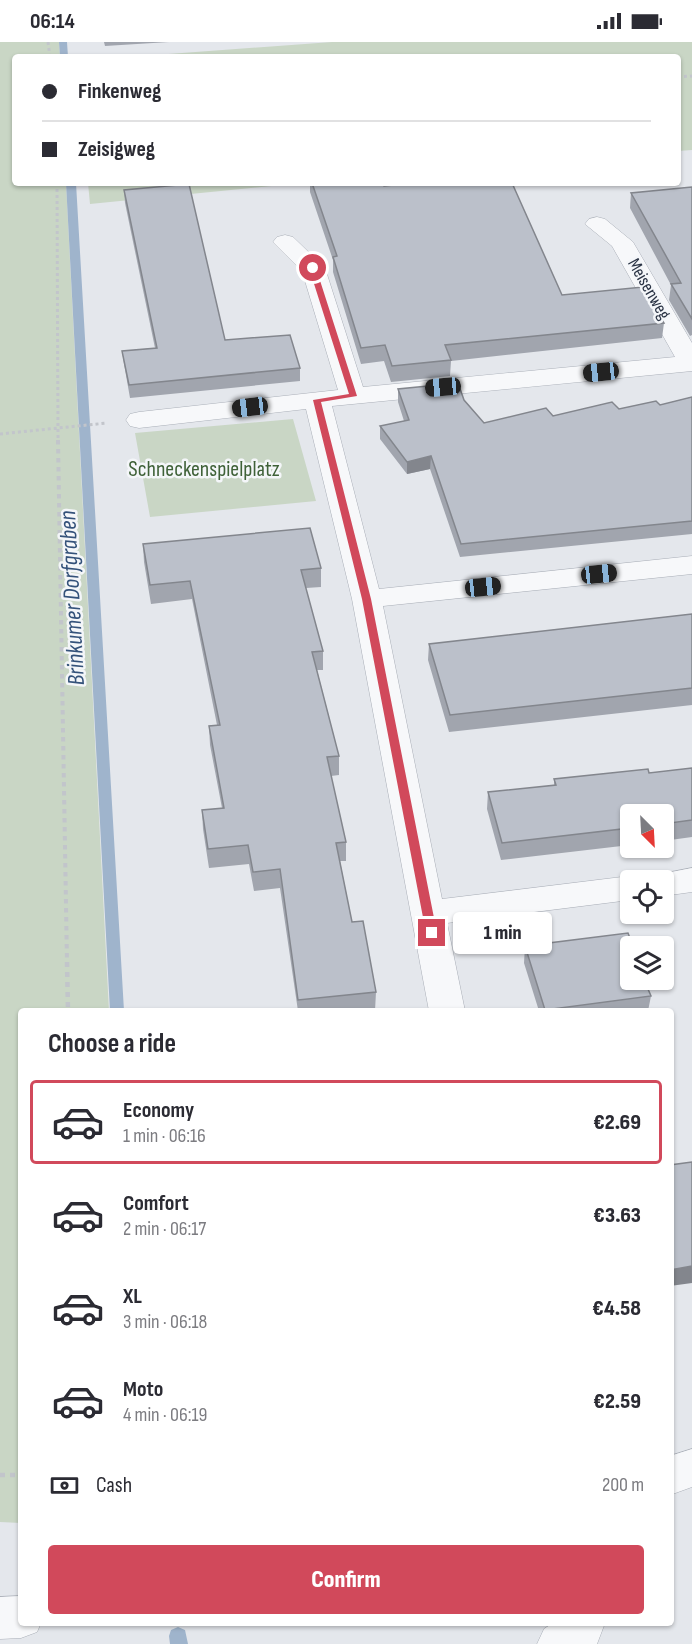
<!DOCTYPE html>
<html lang="en">
<head>
<meta charset="utf-8">
<style>
  body { margin:0; font-family:"Sofia Sans Condensed",sans-serif; background:#f7f7f7; color:#2b2b33; height:100vh; display:flex; flex-direction:column; font-size:22px; white-space:nowrap }
  * { box-sizing:border-box; margin:0 }
  p { font-size:20px; color:#7c7c81 }
  .icon { flex:none; width:33px; height:33px; fill:none; stroke:currentColor; stroke-width:2; stroke-linecap:round; stroke-linejoin:round }
  .map { position:relative; flex:1; overflow:hidden }
  .drawer { position:absolute; left:18px; top:966px; width:656px; height:618px; display:flex; flex-direction:column; background:#fff; border-radius:6px; box-shadow:0 2px 4px #0004 }
  .drawer>* { flex:none }
  .guide { position:absolute; left:12px; top:12px; width:669px; height:132px; border-radius:6px; box-shadow:0 2px 4px #0004; display:grid; align-content:center; height:132px; padding:0 30px; background:#fff }
  .needle { width:39px; rotate:156deg }
  .fabs { position:absolute; left:620px; top:762px; display:grid; gap:12px }
  .fabs a { display:grid; place-items:center; width:54px; height:54px; border-radius:6px; background:#fff; box-shadow:0 2px 4px #0004; font-size:30px }
  .end { position:absolute; width:27px; height:27px; margin:-14px; border:8px solid #d1495b; background:#fff; box-shadow:0 0 0 3px #fff }
  .from { border-radius:50% }
  .bubble { position:absolute; height:42px; border-radius:6px; background:#fff; box-shadow:0 2px 4px #0004; font-size:20px; font-weight:800; line-height:42px; text-align:center }
  .car { position:absolute; width:18px; height:36px; margin:-18px -9px; border-radius:8px; box-shadow:0 0 4px 2px #0007; background:linear-gradient(#222 24%,#8ab4d8 0 40%,#222 0 76%,#8ab4d8 0 86%,#222 0) }
  .guide b { display:flex; align-items:center; gap:21px; height:57px; font-size:22px }
  .guide b+b { border-top:2px solid #e1e1e2 }
  .guide i { width:15px; height:15px; background:#2b2b33 }
  ul { padding:0; list-style:none }
  li { display:flex; align-items:center; gap:18px; height:84px; margin:0 12px 9px; padding:0 18px; border:3px solid transparent; border-radius:6px }
  li div { flex:1 }
  li b { display:block; font-size:22px }
  li em { font-style:normal; font-weight:800 }
  li.selected { border-color:#d1495b }
  li>.icon { width:54px; height:54px; stroke-width:1.5 }
  h2 { padding:0 30px; font-size:27px; line-height:72px }
  .pay { display:flex; align-items:center; gap:15px; height:66px; padding:0 30px; font-size:22px }
  .pay p { margin-inline-start:auto }
  .button { display:flex; gap:12px; margin-top:auto; padding:12px 30px }
  .button a { flex:1; height:69px; border-radius:6px; background:#d1495b; color:#fff; font-size:24px; font-weight:800; line-height:69px; text-align:center }
  .status { display:flex; justify-content:space-between; align-items:center; height:42px; padding:0 30px; background:#fff; direction:ltr }
  .status svg { height:16px; fill:currentColor }
  .map>svg:first-child { display:block }
  .green { fill:#c9d6c5 }
  .lines { fill:none; stroke-linecap:round; stroke-linejoin:round }
  .stream { fill:#9fb4cc; fill-rule:evenodd }
  .minor-casing { stroke:#a9aeb7; stroke-width:1 }
  .path-far2 { stroke:#c2c5cb; stroke-width:3; stroke-dasharray:3 3; stroke-linecap:butt }
  .path-far1 { stroke:#c2c5cb; stroke-width:4; stroke-dasharray:4.5 4.5; stroke-linecap:butt }
  .path { stroke:#c2c5cb; stroke-width:4.5; stroke-dasharray:5 5; stroke-linecap:butt }
  .minor { fill:#f7f8fa; fill-rule:evenodd }
  .wall { fill:#a1a5ae }
  .shaded-wall { fill:#83868d }
  .building { fill:#bbc0ca; stroke:#83868d; stroke-width:1.5 }
  .route { fill:#d1495b }
  .labels { text-anchor:middle; dominant-baseline:central; stroke-width:5; stroke-linejoin:round; paint-order:stroke }
  .far-street-label { font-size:18px; fill:#2b3445; stroke:#f4f6f9 }
  .park-label { font-size:22px; fill:#3f6138; stroke:#f4f6f9 }
  .water-label { font-size:24px; font-style:italic; fill:#34527a; stroke:#f4f6f9 }
</style>
</head>
<body>
<div class="status"><b>06:14</b><svg viewBox="0 0 49 12"><path d="M0 12V9h3v3zM5 12V6h3v6zM10 12V3h3v9zM15 12V0h3v12zM26 1h20v11H26zM47 4h2v5h-2z"/></svg></div>
<div class="map">
<svg width="692" height="1602" viewBox="0 0 692 1602">
  <rect width="100%" height="100%" fill="#e4e7ec"/>
  <path class="green" d="M 0,0 L 59,0 L 60,15 L 15,15 L 15,141 L 66,141 L 109,969 L 21,969 L 21,1481 L 0,1480 Z
    M 332,0 L 692,0 L 692,108 L 678,109 L 678,15 L 128,15 Z
    M 88,141 L 302,141 L 90,162 Z
    M 293,377 L 316,459 L 150,475 L 135,391 Z"/>
  <g class="lines">
    <path class="stream" d="M 59,0 L 67,0 L 68,15 L 60,15 Z
      M 66,141 L 76,141 L 124,969 L 110,969 Z
      M 178,1585 L 185,1588 L 188,1602 L 170,1602 L 169,1594 L 171,1588 Z"/>
    <g class="minor-casing">
      <path id="minor" d="M 597,175 L 605,177 L 633,200 L 692,301 L 692,329 L 332,364 L 379,547 L 692,514 L 692,532 L 383,564 L 442,857 L 630,834 L 642,838 L 630,838 L 630,858 L 447,881 L 465,969 L 429,969 L 352,557 L 306,367 L 139,386 L 130,384 L 126,378 L 130,372 L 139,370 L 338,348 L 302,229 L 273,200 L 277,195 L 285,193 L 293,195 L 325,226 L 363,345 L 675,315 L 612,204 L 585,182 L 589,177 Z
        M 692,826 L 692,850 L 663,854 L 663,838 L 648,838 L 651,834 Z
        M 692,1407 L 692,1445 L 670,1453 L 670,1414 Z
        M 21,1554 L 21,1581 L 41,1581 L 37,1590 L 21,1596 L 0,1597 L 0,1555 Z
        M 553,1581 L 605,1581 L 597,1602 L 537,1602 L 544,1587 Z"/>
    </g>
    <path class="path-far2" d="M 48,0 L 50,15
      M 678,35 L 692,34
      M 57,141 L 58,400
      M 0,392 L 107,381"/>
    <path class="path-far1" d="M 58,398 L 67,921"/>
    <path class="path" d="M 67,920 L 68,969
      M 0,1433 L 21,1433"/>
    <use href="#minor" class="minor"/>
  </g>
  <path class="wall" d="M 104,0 L 169,0 L 105,4 Z
    M 310,141 L 383,141 L 384,144 L 562,253 L 664,281 L 662,296 L 451,319 L 450,334 L 391,340 L 384,319 L 361,322 L 333,230 L 333,218 L 310,150 Z
    M 692,145 L 692,293 L 690,294 L 669,258 L 671,243 L 630,166 L 631,151 Z
    M 124,148 L 225,298 L 300,326 L 300,339 L 130,356 L 124,322 L 122,309 L 155,306 L 125,161 Z
    M 398,347 L 464,358 L 484,381 L 660,363 L 692,355 L 692,492 L 460,515 L 430,427 L 407,432 L 380,397 L 380,384 L 404,379 L 398,360 Z
    M 143,502 L 321,526 L 321,545 L 306,546 L 323,609 L 323,628 L 317,628 L 339,714 L 339,733 L 331,734 L 346,800 L 346,819 L 340,819 L 352,880 L 376,950 L 375,969 L 298,969 L 280,846 L 254,849 L 249,822 L 209,826 L 203,787 L 202,768 L 222,766 L 210,703 L 209,684 L 217,683 L 192,557 L 151,562 L 144,520 Z
    M 692,572 L 692,663 L 449,690 L 428,618 L 429,602 Z
    M 692,726 L 692,795 L 663,799 L 663,772 L 630,772 L 630,803 L 501,818 L 487,767 L 488,750 L 554,744 L 554,737 L 649,731 Z
    M 525,904 L 651,954 L 648,969 L 539,969 L 524,921 Z"/>
  <path class="shaded-wall" d="M 431,414 L 430,427 L 407,432 L 407,420 Z
    M 692,1224 L 692,1241 L 670,1244 L 670,1228 Z"/>
  <path class="building" d="M 312,141 L 383,141 L 384,144 L 414,141 L 512,141 L 562,253 L 643,245 L 664,281 L 445,303 L 451,318 L 392,324 L 385,303 L 361,306 L 333,215 L 337,214 Z
    M 189,142 L 225,298 L 290,293 L 300,326 L 129,343 L 122,309 L 157,306 L 124,148 Z
    M 692,145 L 692,277 L 671,242 L 681,241 L 631,151 Z
    M 458,341 L 464,358 L 484,381 L 546,366 L 553,374 L 612,360 L 619,367 L 656,359 L 660,363 L 692,355 L 692,479 L 461,502 L 431,414 L 407,420 L 380,384 L 409,378 L 398,347 Z
    M 310,486 L 321,526 L 301,528 L 323,609 L 312,610 L 339,714 L 327,715 L 346,800 L 336,801 L 352,880 L 363,879 L 376,950 L 298,958 L 280,827 L 253,830 L 248,803 L 208,807 L 202,768 L 224,766 L 209,684 L 220,683 L 190,539 L 150,543 L 143,502 Z
    M 692,572 L 692,646 L 450,673 L 429,602 Z
    M 692,726 L 692,778 L 663,782 L 663,772 L 630,772 L 630,786 L 502,801 L 488,750 L 556,743 L 554,737 L 648,727 L 649,731 Z
    M 628,891 L 633,904 L 630,904 L 630,938 L 644,938 L 651,954 L 545,968 L 525,904 Z
    M 692,1120 L 692,1224 L 670,1228 L 670,1123 Z"/>
  <path class="route" d="M 313,224 L 316,226 L 357,354 L 321,360 L 371,557 L 437,891 L 432,895 L 426,891 L 362,557 L 313,358 L 349,352 L 309,226 Z"/>
  <g class="labels">
    <g class="far-street-label">
      <text transform="translate(649 247) rotate(60)">Meisenweg</text>
    </g>
    <g class="park-label">
      <text x="204" y="427">Schneckenspielplatz</text>
    </g>
    <g class="water-label">
      <text transform="translate(72 556) rotate(-93)">Brinkumer Dorfgraben</text>
    </g>
  </g>
</svg>
<div class="fabs">
<a><svg class="needle" viewBox="-14 -14 28 28"><path d="M0-13l5 13h-10z" fill="#e53935"/><path d="M0 13l5-13h-10z" fill="#7c7c81"/></svg></a>
<a><svg class="icon" aria-label="locate" viewBox="0 0 24 24"><circle cx="12" cy="12" r="6"/><path d="M12 2v4M12 18v4M2 12h4M18 12h4"/></svg></a>
<a><svg class="icon" aria-label="layers" viewBox="0 0 24 24"><path d="M12 4l9 5-9 5-9-5zM3 14l9 5 9-5"/></svg></a>
</div>
<i class="end from" style="left:313px;top:226px"></i>
<i class="end" style="left:432px;top:891px"></i>
<div class="bubble" style="left:453px;top:870px;width:99px">1 min</div>
<i class="car" style="left:601px;top:330px;rotate:264deg"></i>
<i class="car" style="left:443px;top:345px;rotate:265deg"></i>
<i class="car" style="left:250px;top:365px;rotate:263deg"></i>
<i class="car" style="left:599px;top:532px;rotate:84deg"></i>
<i class="car" style="left:483px;top:545px;rotate:84deg"></i>
<div class="guide">
<b><i class="from"></i>Finkenweg</b>
<b><i></i>Zeisigweg</b>
</div>
<section class="drawer">
<h2>Choose a ride</h2>
<ul>
<li class="selected"><svg class="icon" aria-label="car" viewBox="0 0 24 24"><path d="M5 17H2v-5l4-1 3-4h7l3 4 3 1v5h-3M9 17h6M6 11h13"/><circle cx="7" cy="17" r="2"/><circle cx="17" cy="17" r="2"/></svg><div><b>Economy</b><p>1 min · 06:16</p></div><em>€2.69</em></li>
<li><svg class="icon" aria-label="car" viewBox="0 0 24 24"><path d="M5 17H2v-5l4-1 3-4h7l3 4 3 1v5h-3M9 17h6M6 11h13"/><circle cx="7" cy="17" r="2"/><circle cx="17" cy="17" r="2"/></svg><div><b>Comfort</b><p>2 min · 06:17</p></div><em>€3.63</em></li>
<li><svg class="icon" aria-label="car" viewBox="0 0 24 24"><path d="M5 17H2v-5l4-1 3-4h7l3 4 3 1v5h-3M9 17h6M6 11h13"/><circle cx="7" cy="17" r="2"/><circle cx="17" cy="17" r="2"/></svg><div><b>XL</b><p>3 min · 06:18</p></div><em>€4.58</em></li>
<li><svg class="icon" aria-label="car" viewBox="0 0 24 24"><path d="M5 17H2v-5l4-1 3-4h7l3 4 3 1v5h-3M9 17h6M6 11h13"/><circle cx="7" cy="17" r="2"/><circle cx="17" cy="17" r="2"/></svg><div><b>Moto</b><p>4 min · 06:19</p></div><em>€2.59</em></li>
</ul>
<div class="pay"><svg class="icon" aria-label="cash" viewBox="0 0 24 24"><path d="M3 7h18v10H3z"/><circle cx="12" cy="12" r="2"/></svg>Cash<p>200 m</p></div>
<div class="button"><a>Confirm</a></div>
</section>
</div>
</body>
</html>
